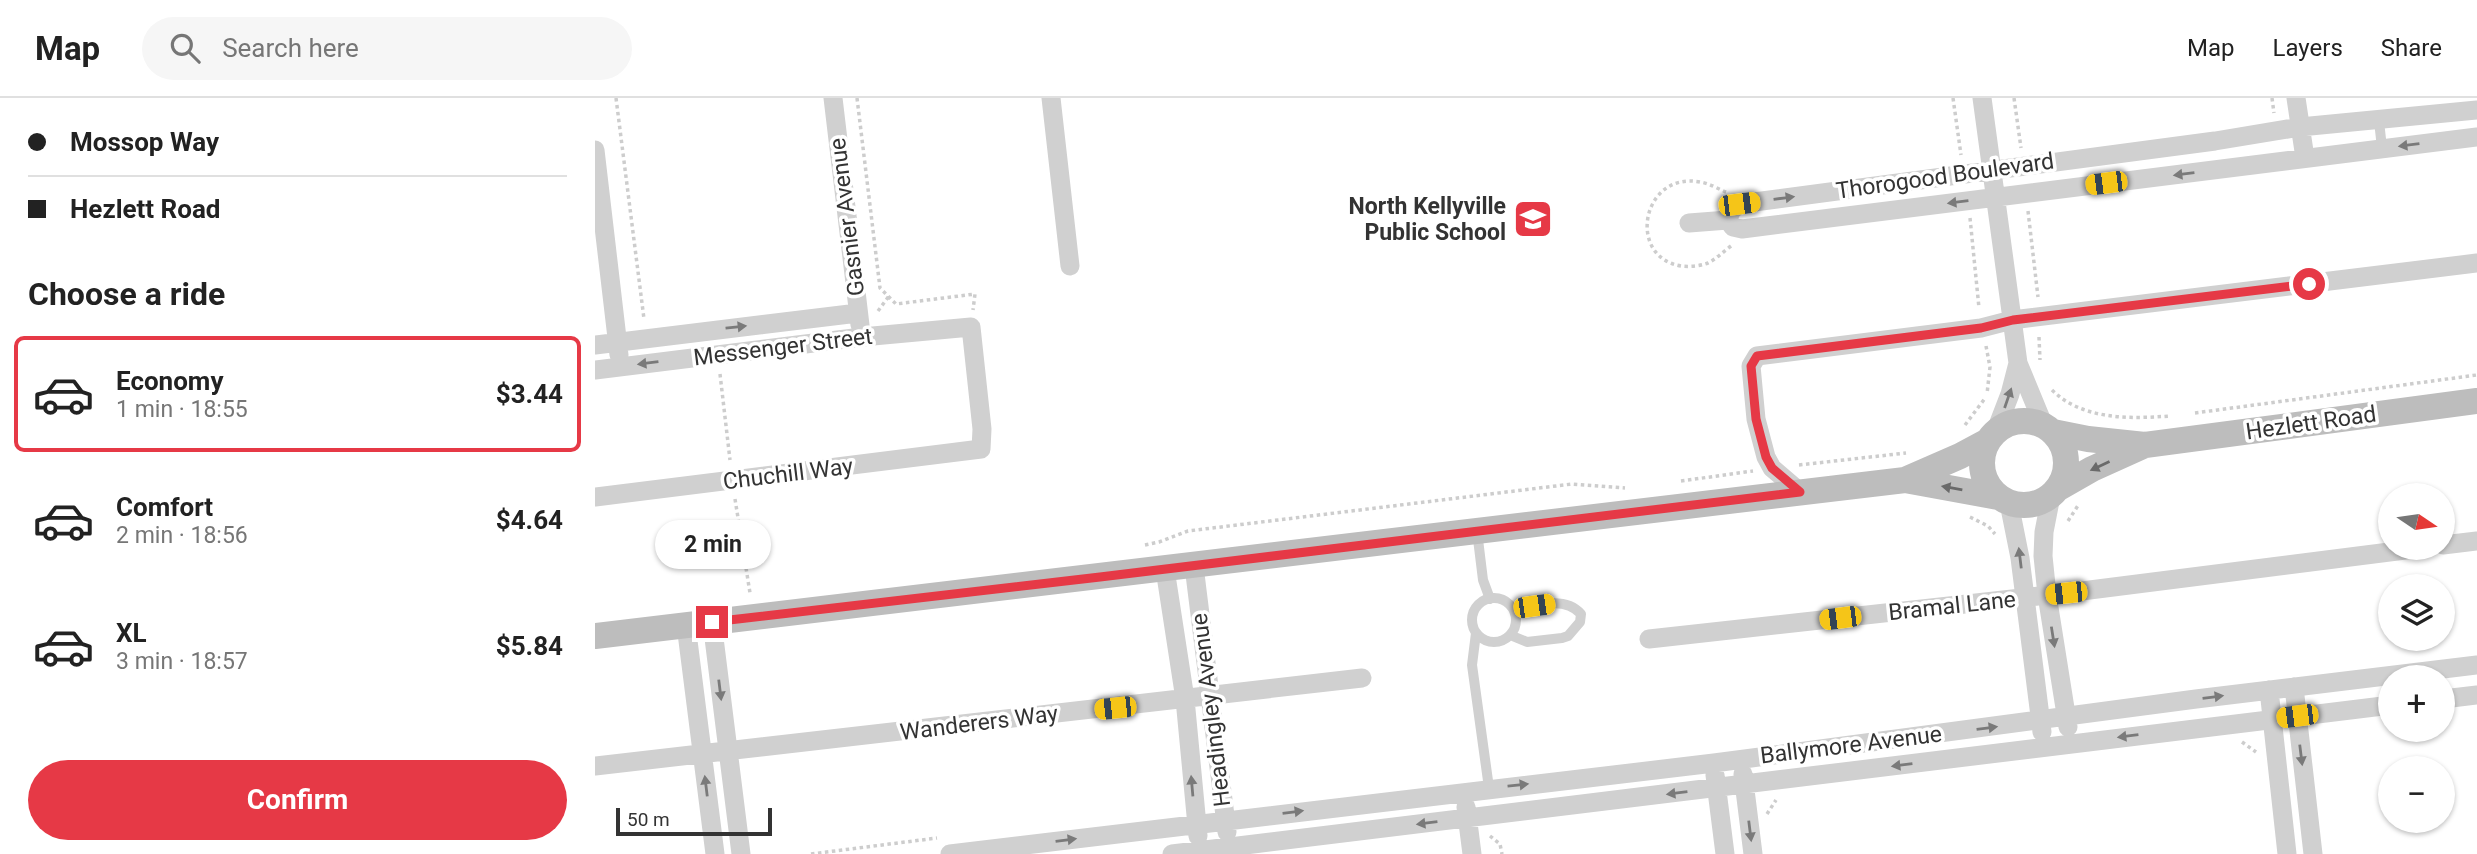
<!DOCTYPE html>
<html lang="en">
<head>
<meta charset="utf-8">
<style>
  body { margin:0; font-family:Roboto,sans-serif; background:#f6f6f6; color:#222; height:100vh; display:flex; flex-direction:column; font-size:26px; white-space:nowrap }
  * { box-sizing:border-box; margin:0 }
  p { font-size:23px; color:#767676 }
  .icon { flex:none; width:38px; height:38px; fill:none; stroke:currentColor; stroke-width:2; stroke-linecap:round; stroke-linejoin:round }
  .map { position:relative; flex:1; overflow:hidden }
  .panel { display:flex; flex-direction:column; background:#fff; width:595px }
  .panel>* { flex:none }
  .hud { display:grid; align-content:center; height:154px; padding:0 28px; background:#fff }
  .needle { width:46px; rotate:103deg }
  .controls { position:absolute; left:1783px; top:385px; display:grid; gap:14px }
  .controls a { display:grid; place-items:center; width:77px; height:77px; border-radius:50%; background:#fff; box-shadow:0 2px 5px #0004; font-size:35px }
  .scale { position:absolute; left:21px; bottom:18px; width:156px; box-sizing:border-box; padding-left:7px; border:4px solid #333; border-top:0; font-size:19px; line-height:24px; white-space:nowrap; color:#333; -webkit-text-stroke:5px #fff; paint-order:stroke }
  .end { position:absolute; width:32px; height:32px; margin:-16px; border:9px solid #e63946; background:#fff; box-shadow:0 0 0 4px #fff }
  .from { border-radius:50% }
  .bubble { position:absolute; height:49px; border-radius:24px; background:#fff; box-shadow:0 2px 5px #0004; font-size:23px; font-weight:700; line-height:49px; text-align:center }
  .car { position:absolute; width:21px; height:42px; margin:-21px -10px; border-radius:9px; box-shadow:0 0 5px 2px #0007; background:linear-gradient(#f5c518 24%,#345 0 40%,#f5c518 0 76%,#345 0 86%,#f5c518 0) }
  .hud b { display:flex; align-items:center; gap:24px; height:66px; font-size:26px }
  .hud b+b { border-top:2px solid #e0e0e0 }
  .hud i { width:18px; height:18px; background:#222 }
  ul { padding:0; list-style:none }
  li { display:flex; align-items:center; gap:21px; height:116px; margin:0 14px 10px; padding:0 14px; border:4px solid transparent; border-radius:10px }
  li div { flex:1 }
  li b { display:block; font-size:26px }
  li em { font-style:normal; font-weight:700 }
  li.selected { border-color:#e63946 }
  li>.icon { width:63px; height:63px; stroke-width:1.5 }
  h2 { padding:0 28px; font-size:32px; line-height:84px }
  .primary-button { display:flex; gap:14px; margin-top:auto; padding:14px 28px }
  .primary-button a { flex:1; height:80px; border-radius:42px; background:#e63946; color:#fff; font-size:28px; font-weight:700; line-height:80px; text-align:center }
  header { display:flex; align-items:center; gap:42px; box-sizing:border-box; height:98px; padding:0 35px; background:#fff; border-bottom:2px solid #e0e0e0 }
  header strong { font-size:33px }
  nav { display:flex; gap:38px; margin-inline-start:auto; font-size:24px }
  .search { width:490px; height:63px; background:#f6f6f6; display:flex; align-items:center; gap:18px; box-sizing:border-box; padding:0 24px; border-radius:38px; color:#767676; font-size:26px }
  main { display:flex; flex:1; min-height:0 }
  .map>svg:first-child { display:block }
  .lines { fill:none; stroke-linecap:round; stroke-linejoin:round }
  .path { stroke:#cdcdcd; stroke-width:3.5; stroke-dasharray:3.5 3.5; stroke-linecap:butt }
  .lane { stroke:#d0d0d0; stroke-width:10 }
  .street { stroke:#d0d0d0; stroke-width:19 }
  .secondary { stroke:#bdbdbd; stroke-width:26 }
  .oneway { fill:#7a7a7a }
  .oneway2 { fill:#6a6a6a }
  .route { stroke:#e63946; stroke-width:9 }
  .labels { text-anchor:middle; dominant-baseline:central; stroke-width:7; stroke-linejoin:round; paint-order:stroke }
  .street-label { font-size:23px; fill:#333; stroke:#fff }
  .poi-label { font-size:23px; font-weight:bold; fill:#333; stroke:#fff; text-anchor:end }
</style>
</head>
<body>
<header>
<strong>Map</strong>
<div class="search"><svg class="icon" aria-label="search" viewBox="0 0 24 24"><circle cx="10" cy="10" r="6"/><path d="M15 15l6 6"/></svg>Search here</div>
<nav><a>Map</a><a>Layers</a><a>Share</a></nav>
</header>
<main>
<section class="panel">
<div class="hud">
<b><i class="from"></i>Mossop Way</b>
<b><i></i>Hezlett Road</b>
</div>
<h2>Choose a ride</h2>
<ul>
<li class="selected"><svg class="icon" aria-label="car" viewBox="0 0 24 24"><path d="M5 17H2v-5l4-1 3-4h7l3 4 3 1v5h-3M9 17h6M6 11h13"/><circle cx="7" cy="17" r="2"/><circle cx="17" cy="17" r="2"/></svg><div><b>Economy</b><p>1 min · 18:55</p></div><em>$3.44</em></li>
<li><svg class="icon" aria-label="car" viewBox="0 0 24 24"><path d="M5 17H2v-5l4-1 3-4h7l3 4 3 1v5h-3M9 17h6M6 11h13"/><circle cx="7" cy="17" r="2"/><circle cx="17" cy="17" r="2"/></svg><div><b>Comfort</b><p>2 min · 18:56</p></div><em>$4.64</em></li>
<li><svg class="icon" aria-label="car" viewBox="0 0 24 24"><path d="M5 17H2v-5l4-1 3-4h7l3 4 3 1v5h-3M9 17h6M6 11h13"/><circle cx="7" cy="17" r="2"/><circle cx="17" cy="17" r="2"/></svg><div><b>XL</b><p>3 min · 18:57</p></div><em>$5.84</em></li>
</ul>
<div class="primary-button"><a>Confirm</a></div>
</section>
<div class="map">
<svg width="1882" height="756" viewBox="0 0 1882 756">
  <rect width="100%" height="100%" fill="#fff"/>
  <g class="lines">
    <path class="path" d="M 21,0 L 49,221
      M 262,0 L 285,190 L 301,206 L 380,196 L 378,212
      M 1358,0 L 1366,57
      M 1419,0 L 1426,50
      M 1677,0 L 1679,15
      M 1131,94 C 1123,91 1114,85 1105,84 C 1047,73 1031,159 1086,168 C 1095,169 1105,168 1113,165 C 1121,161 1128,154 1136,148
      M 1433,113 L 1443,199
      M 1375,120 L 1384,210
      M 283,213 L 294,198
      M 1444,239 L 1445,262
      M 1391,248 L 1395,269 L 1392,296
      M 125,276 L 135,362
      M 1457,292 C 1487,322 1535,321 1575,318
      M 1600,315 L 1882,277
      M 1370,327 L 1391,299
      M 1204,367 L 1311,355
      M 1086,383 L 1158,373
      M 140,401 L 155,495
      M 1375,419 L 1393,428 L 1400,436
      M 1473,423 L 1484,406
      M 550,447 L 564,444 L 593,433 L 977,386 L 1030,390
      M 1647,644 L 1661,654
      M 1172,716 L 1181,702
      M 895,738 L 905,746 L 907,756
      M 216,756 L 342,740"/>
    <path class="lane" d="M 1784,23 L 1787,50
      M 882,433 L 888,482 L 895,501
      M877 522a22 22 0 1 1 44 0a22 22 0 1 1-44 0Z
      M 881,535 L 877,567 L 894,690
      M 915,537 L 932,544 L 967,540 L 973,538 L 985,524 L 986,516 C 969,497 940,508 919,513"/>
    <path class="street" d="M 238,0 L 265,227
      M 456,0 L 475,168
      M 1387,0 L 1423,265 L 1449,328
      M 1701,0 L 1710,60
      M 1882,12 L 1705,29 L 1620,43 L 1144,106 L 1136,113 L 1133,122 L 1138,129 L 1147,131 L 1882,39
      M 0,52 L 24,257
      M 1094,125 L 1133,122
      M 0,247 L 263,215
      M 0,272 L 267,239 L 376,229 L 387,331 L 386,351 L 0,399
      M 1400,335 L 1415,296 L 1423,265
      M 1205,394 L 1177,370 L 1171,359 L 1161,321 L 1156,268 L 1162,258 L 1386,230 L 1417,222 L 1882,165
      M 1456,398 L 1449,434 L 1448,458 L 1452,497 L 1473,629
      M 1414,405 L 1425,460 L 1447,634
      M 1848,447 L 1882,443
      M 599,468 L 632,734
      M 570,471 L 590,601 L 603,738
      M 117,524 L 146,756
      M 91,527 L 120,756
      M 1054,541 L 1471,495 L 1826,450
      M 1699,589 L 1718,756
      M 1674,592 L 1692,756
      M 1848,601 L 1882,597
      M 0,668 L 767,580
      M 1148,676 L 1158,756
      M 1120,677 L 1130,756
      M 871,709 L 877,756
      M 355,756 L 1119,665 L 1601,601 L 1882,567
      M 577,756 L 1796,607"/>
    <path class="secondary" d="M1387 365a42 42 0 1 1 84 0a42 42 0 1 1-84 0Z
      M 1458,334 L 1493,341 L 1550,347 L 1882,303
      M 1310,382 L 1365,358 L 1393,343
      M 1462,391 L 1497,371 L 1548,348
      M 0,538 L 1310,382 L 1403,399"/>
  </g>
  <defs><path id="oneway-solid" d="M-6-.8H1V-3.2L6.5 0L1 3.2V.8H-6Z" transform="scale(1.75)"/></defs>
  <g class="oneway">
    <use href="#oneway-solid" transform="translate(1814 47) rotate(173)"/>
    <use href="#oneway-solid" transform="translate(1589 76) rotate(173)"/>
    <use href="#oneway-solid" transform="translate(1189 100) rotate(-7)"/>
    <use href="#oneway-solid" transform="translate(1363 104) rotate(173)"/>
    <use href="#oneway-solid" transform="translate(141 229) rotate(-6)"/>
    <use href="#oneway-solid" transform="translate(53 265) rotate(173)"/>
    <use href="#oneway-solid" transform="translate(1413 300) rotate(-71)"/>
    <use href="#oneway-solid" transform="translate(1425 460) rotate(-97)"/>
    <use href="#oneway-solid" transform="translate(1458 539) rotate(81)"/>
    <use href="#oneway-solid" transform="translate(125 592) rotate(83)"/>
    <use href="#oneway-solid" transform="translate(1618 599) rotate(-7)"/>
    <use href="#oneway-solid" transform="translate(1392 630) rotate(-7)"/>
    <use href="#oneway-solid" transform="translate(1533 638) rotate(173)"/>
    <use href="#oneway-solid" transform="translate(1706 657) rotate(83)"/>
    <use href="#oneway-solid" transform="translate(1307 667) rotate(173)"/>
    <use href="#oneway-solid" transform="translate(923 687) rotate(-6)"/>
    <use href="#oneway-solid" transform="translate(111 688) rotate(-97)"/>
    <use href="#oneway-solid" transform="translate(597 688) rotate(-95)"/>
    <use href="#oneway-solid" transform="translate(1082 695) rotate(173)"/>
    <use href="#oneway-solid" transform="translate(698 714) rotate(-7)"/>
    <use href="#oneway-solid" transform="translate(832 725) rotate(173)"/>
    <use href="#oneway-solid" transform="translate(1155 733) rotate(83)"/>
    <use href="#oneway-solid" transform="translate(471 742) rotate(-7)"/>
  </g>
  <g class="oneway2">
    <use href="#oneway-solid" transform="translate(1505 368) rotate(155)"/>
    <use href="#oneway-solid" transform="translate(1357 390) rotate(-170)"/>
  </g>
  <g class="lines">
    <path class="route" d="M 117,524 L 505,479 L 1205,394 L 1177,370 L 1171,359 L 1161,321 L 1156,268 L 1162,258 L 1386,230 L 1418,222 L 1714,186"/>
  </g>
  <defs>
    <g id="school-square" transform="scale(2.0125)"><rect x="-9" y="-9" width="18" height="18" rx="4" fill="#e63946" stroke="#fff"/><path d="M0-5L7-2L0 1L-7-2ZM-4 1L0 2.5L4 1V4Q0 6-4 4Z" fill="#fff"/></g>
  </defs>
  <g fill-rule="evenodd">
    <use href="#school-square" x="938" y="121"/>
  </g>
  <g class="labels">
    <g class="street-label">
      <text transform="translate(1350 78) rotate(-8)">Thorogood Boulevard</text>
      <text transform="translate(252 119) rotate(-97)">Gasnier Avenue</text>
      <text transform="translate(188 249) rotate(-7)">Messenger Street</text>
      <text transform="translate(1716 325) rotate(-8)">Hezlett Road</text>
      <text transform="translate(193 376) rotate(-7)">Chuchill Way</text>
      <text transform="translate(1357 508) rotate(-6)">Bramal Lane</text>
      <text transform="translate(616 612) rotate(-97)">Headingley Avenue</text>
      <text transform="translate(384 625) rotate(-7)">Wanderers Way</text>
      <text transform="translate(1256 647) rotate(-7)">Ballymore Avenue</text>
    </g>
    <g class="poi-label">
      <text x="911" y="108">North Kellyville<tspan x="911" dy="26">Public School</tspan></text>
    </g>
  </g>
</svg>
<div class="controls">
<a><svg class="needle" viewBox="-14 -14 28 28"><path d="M0-13l5 13h-10z" fill="#e53935"/><path d="M0 13l5-13h-10z" fill="#767676"/></svg></a>
<a><svg class="icon" aria-label="layers" viewBox="0 0 24 24"><path d="M12 4l9 5-9 5-9-5zM3 14l9 5 9-5"/></svg></a>
<a>+</a>
<a>−</a>
</div>
<div class="scale">50 m</div>
<i class="end from" style="left:1714px;top:186px"></i>
<i class="end" style="left:117px;top:524px"></i>
<div class="bubble" style="left:60px;top:422px;width:116px">2 min</div>
<i class="car" style="left:1511px;top:85px;rotate:263deg"></i>
<i class="car" style="left:1144px;top:106px;rotate:83deg"></i>
<i class="car" style="left:1471px;top:495px;rotate:264deg"></i>
<i class="car" style="left:939px;top:508px;rotate:82deg"></i>
<i class="car" style="left:1245px;top:520px;rotate:263deg"></i>
<i class="car" style="left:520px;top:610px;rotate:264deg"></i>
<i class="car" style="left:1702px;top:618px;rotate:263deg"></i>
</div>
</main>
</body>
</html>
